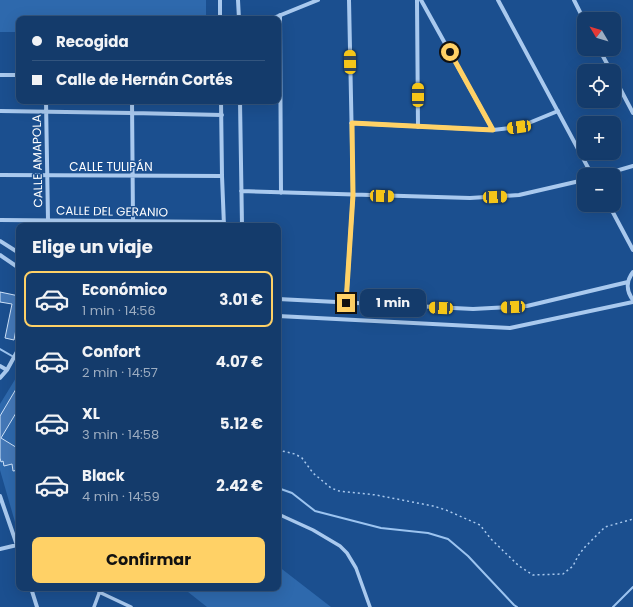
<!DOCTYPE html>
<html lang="es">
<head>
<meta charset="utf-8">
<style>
  body { margin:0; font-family:Poppins,sans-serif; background:#214673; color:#f1f3f6; height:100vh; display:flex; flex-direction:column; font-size:15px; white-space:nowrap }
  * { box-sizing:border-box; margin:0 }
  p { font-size:13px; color:#9dadc1 }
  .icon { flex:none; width:22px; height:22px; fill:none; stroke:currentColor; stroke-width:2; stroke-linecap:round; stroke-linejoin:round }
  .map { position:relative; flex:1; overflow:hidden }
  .drawer { position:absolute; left:16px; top:223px; width:265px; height:368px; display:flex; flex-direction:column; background:#143b6b; border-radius:8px; box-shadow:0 4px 16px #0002,0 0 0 1px #33557e }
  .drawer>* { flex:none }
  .guide { position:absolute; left:16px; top:16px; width:265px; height:88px; border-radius:8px; box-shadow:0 4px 16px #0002,0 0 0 1px #33557e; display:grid; align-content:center; height:88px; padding:0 16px; background:#143b6b }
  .needle { width:26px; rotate:308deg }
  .controls { position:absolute; left:577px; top:12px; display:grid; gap:8px }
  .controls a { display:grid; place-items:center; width:44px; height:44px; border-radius:8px; background:#143b6b; box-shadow:0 4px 16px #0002,0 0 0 1px #33557e; font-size:20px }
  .end { position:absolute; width:18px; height:18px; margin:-9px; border:5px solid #ffd166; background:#111; box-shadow:0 0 0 2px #111 }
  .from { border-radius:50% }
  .bubble { position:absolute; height:28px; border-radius:8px; background:#143b6b; box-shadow:0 4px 16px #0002,0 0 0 1px #33557e; font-size:13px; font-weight:700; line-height:28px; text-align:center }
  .car { position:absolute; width:12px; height:24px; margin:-12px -6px; border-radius:5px; box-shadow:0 0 3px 1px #0007; background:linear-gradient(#f5c518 24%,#345 0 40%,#f5c518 0 76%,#345 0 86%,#f5c518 0) }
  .guide b { display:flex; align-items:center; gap:14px; height:38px; font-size:15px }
  .guide b+b { border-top:1px solid #33557e }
  .guide i { width:10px; height:10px; background:#f1f3f6 }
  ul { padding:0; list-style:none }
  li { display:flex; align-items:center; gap:12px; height:56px; margin:0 8px 6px; padding:0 8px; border:2px solid transparent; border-radius:8px }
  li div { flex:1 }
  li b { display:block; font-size:15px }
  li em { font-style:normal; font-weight:700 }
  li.current { border-color:#ffd166 }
  li>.icon { width:36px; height:36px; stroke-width:1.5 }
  h2 { padding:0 16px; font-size:18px; line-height:48px }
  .action { display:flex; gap:8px; margin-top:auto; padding:8px 16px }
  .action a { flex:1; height:46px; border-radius:8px; background:#ffd166; color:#111; font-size:16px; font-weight:700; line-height:46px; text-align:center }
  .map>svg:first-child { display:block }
  .green { fill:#2e69ad }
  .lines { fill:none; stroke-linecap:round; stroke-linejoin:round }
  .stream { stroke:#9cc4f0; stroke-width:2 }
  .building { fill:#4478b7; stroke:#cfe3fa }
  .path { stroke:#a9c9ee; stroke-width:1.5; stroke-dasharray:2 3; stroke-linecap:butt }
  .pedestrian { stroke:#a9c9ee; stroke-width:3.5 }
  .minor { stroke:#a9c9ee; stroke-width:4 }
  .route { stroke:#ffd166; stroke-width:5 }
  .labels { text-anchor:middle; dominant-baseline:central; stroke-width:3; stroke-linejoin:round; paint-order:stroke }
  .street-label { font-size:12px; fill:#fff; stroke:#1b4f8f }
</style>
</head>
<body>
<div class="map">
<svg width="633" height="607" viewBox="0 0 633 607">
  <rect width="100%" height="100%" fill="#1b4f8f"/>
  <path class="green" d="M 0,0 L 206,0 L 206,19 L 19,19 L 19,32 L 0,32 Z
    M 19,373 L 19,536 L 0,470 L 0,404 Z
    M 278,566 L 331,607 L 207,607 L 183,588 L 278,588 Z"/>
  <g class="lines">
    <path class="stream" d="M 0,349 L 19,360
      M 278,488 L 292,493 L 315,511 L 381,528 L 428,533 L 448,539 L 468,556 L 514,605 L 517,607
      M 613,607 L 633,587"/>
  </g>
  <path class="building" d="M 0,292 L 19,296 L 19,313 L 14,340 L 5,338 L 12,304 L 0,302 Z
    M 19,384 L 19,408 L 1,438 L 19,449 L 19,470 L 13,471 L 12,464 L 4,466 L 3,461 L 1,462 L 0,458 L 0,416 Z"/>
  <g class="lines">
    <path class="path" d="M 278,450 L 295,454 L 302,458 L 313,473 L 331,488 L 339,491 L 376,495 L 433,506 L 446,510 L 480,525 L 491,539 L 519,566 L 533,575 L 563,574 L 573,566 L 578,556 L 584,548 L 605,527 L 633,519"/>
    <path class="pedestrian" d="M 278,514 L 313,530 L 340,546 L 347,553 L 356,568 L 370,607
      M 99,592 L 131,607
      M 94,607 L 101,588"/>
    <path class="minor" d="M 220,0 L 220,19
      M 238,0 L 239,19
      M 417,0 L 418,127
      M 421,0 L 493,130
      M 498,0 L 592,175
      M 574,0 L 584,20
      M 280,15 L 281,193
      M 271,19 L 318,0
      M 599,49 L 611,71
      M 0,75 L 19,75
      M 614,77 L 633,113
      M 46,101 L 48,220
      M 132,101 L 133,221
      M 221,101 L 222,176 L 224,226
      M 240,101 L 242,226
      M 0,111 L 132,113 L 222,115
      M 351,123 L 493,130 L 519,127 L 558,111
      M 0,175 L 222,176
      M 602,175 L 633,166
      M 241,191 L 470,198 L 519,195 L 584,180
      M 609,205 L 633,250
      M 0,220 L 224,222
      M 0,241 L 19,253
      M 0,255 L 19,268
      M 633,272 C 626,281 626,291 633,300
      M 278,299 L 473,309 L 527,306 L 628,282
      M 346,303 L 353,195 L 349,0
      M 278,316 L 510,328 L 633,302
      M 0,366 L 7,370 L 19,348
      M 0,378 L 7,370
      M 0,496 L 19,551
      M 0,549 L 17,545
      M 31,588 L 37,607"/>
  </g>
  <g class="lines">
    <path class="route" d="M 346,303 L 353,195 L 352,123 L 493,130 L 450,52"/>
  </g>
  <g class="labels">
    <g class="street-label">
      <text transform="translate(37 161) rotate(-91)">CALLE AMAPOLA</text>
      <text x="111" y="166">CALLE TULIPÁN</text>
      <text transform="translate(112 211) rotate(1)">CALLE DEL GERANIO</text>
    </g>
  </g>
</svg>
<div class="controls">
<a><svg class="needle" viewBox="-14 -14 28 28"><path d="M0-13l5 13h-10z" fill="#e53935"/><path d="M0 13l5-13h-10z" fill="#9dadc1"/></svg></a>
<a><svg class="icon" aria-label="locate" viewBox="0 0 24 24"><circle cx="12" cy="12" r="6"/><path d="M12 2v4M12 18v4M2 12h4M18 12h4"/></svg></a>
<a>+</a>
<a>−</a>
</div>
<i class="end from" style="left:450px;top:52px"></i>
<i class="end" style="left:346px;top:303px"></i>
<div class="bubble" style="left:360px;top:289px;width:66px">1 min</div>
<i class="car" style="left:350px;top:62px;rotate:359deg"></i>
<i class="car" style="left:418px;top:95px;rotate:0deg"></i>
<i class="car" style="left:519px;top:127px;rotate:262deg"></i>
<i class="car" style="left:382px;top:196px;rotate:92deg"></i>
<i class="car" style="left:495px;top:197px;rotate:87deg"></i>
<i class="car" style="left:513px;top:307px;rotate:267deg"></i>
<i class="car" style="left:441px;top:308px;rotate:273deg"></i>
<div class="guide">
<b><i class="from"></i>Recogida</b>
<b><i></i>Calle de Hernán Cortés</b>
</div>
<section class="drawer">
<h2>Elige un viaje</h2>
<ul>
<li class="current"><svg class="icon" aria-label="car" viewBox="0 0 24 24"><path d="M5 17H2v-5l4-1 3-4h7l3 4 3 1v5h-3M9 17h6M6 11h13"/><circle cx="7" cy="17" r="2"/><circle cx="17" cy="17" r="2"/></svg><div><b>Económico</b><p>1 min · 14:56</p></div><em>3.01 €</em></li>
<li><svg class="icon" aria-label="car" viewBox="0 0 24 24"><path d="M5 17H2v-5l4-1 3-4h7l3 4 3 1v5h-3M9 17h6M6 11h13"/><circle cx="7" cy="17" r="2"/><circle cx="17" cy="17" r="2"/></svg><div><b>Confort</b><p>2 min · 14:57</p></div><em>4.07 €</em></li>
<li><svg class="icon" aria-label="car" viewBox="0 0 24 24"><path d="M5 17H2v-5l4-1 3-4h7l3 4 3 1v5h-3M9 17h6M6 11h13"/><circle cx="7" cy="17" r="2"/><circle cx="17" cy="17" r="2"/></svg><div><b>XL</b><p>3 min · 14:58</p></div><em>5.12 €</em></li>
<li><svg class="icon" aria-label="car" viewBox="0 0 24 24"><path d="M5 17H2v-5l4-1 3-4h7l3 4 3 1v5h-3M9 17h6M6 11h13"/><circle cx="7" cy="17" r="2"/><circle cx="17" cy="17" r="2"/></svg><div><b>Black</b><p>4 min · 14:59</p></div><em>2.42 €</em></li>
</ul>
<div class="action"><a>Confirmar</a></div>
</section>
</div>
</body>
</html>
